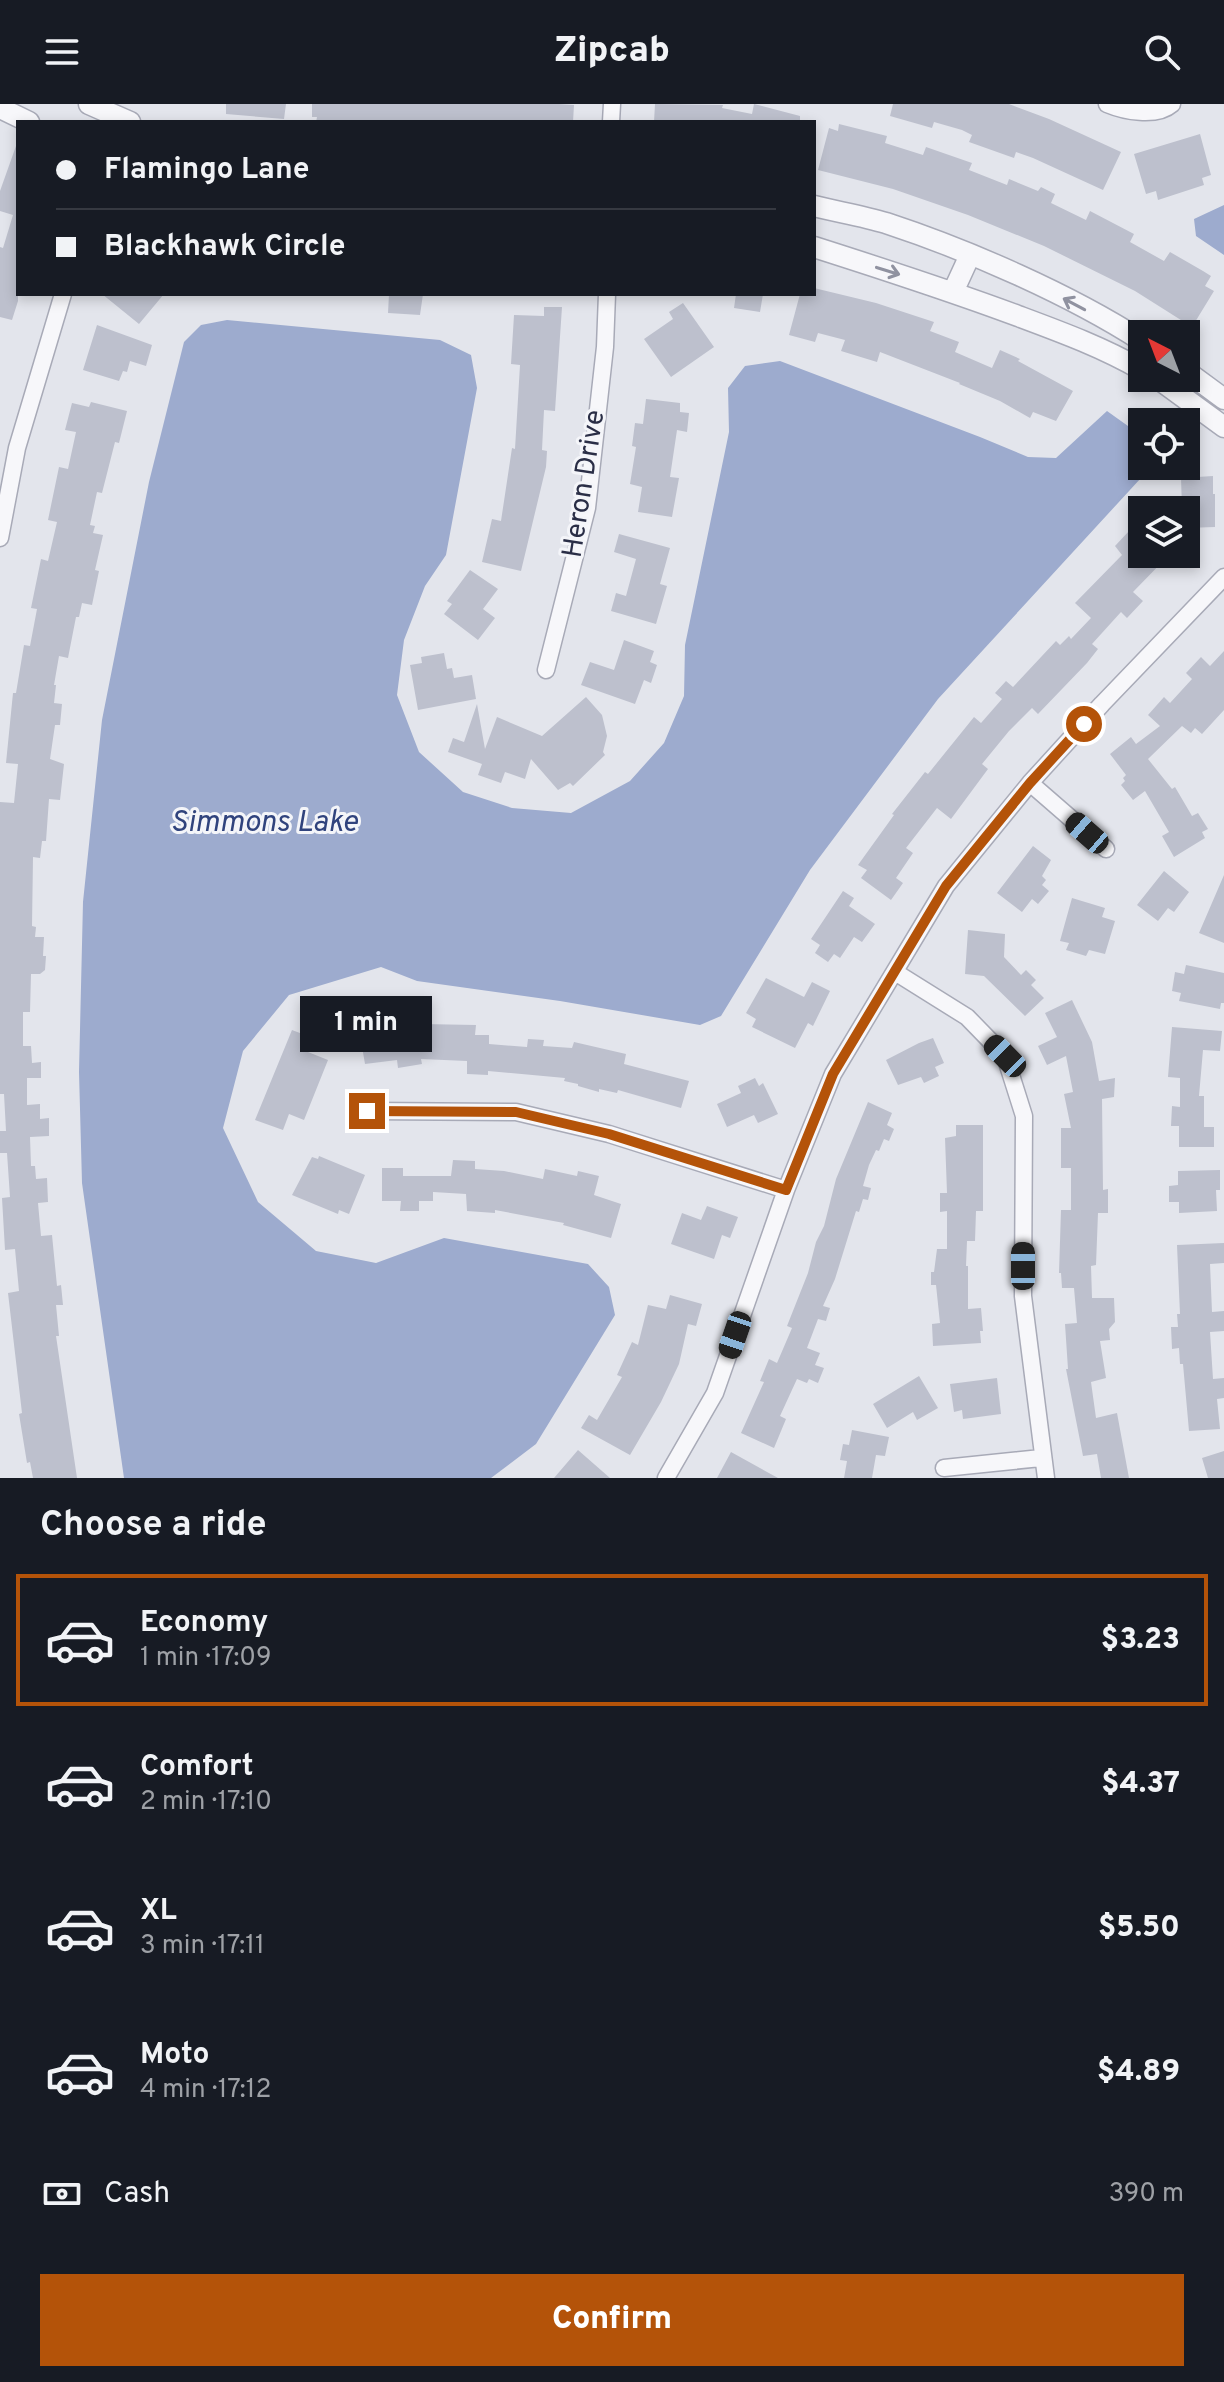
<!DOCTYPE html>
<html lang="en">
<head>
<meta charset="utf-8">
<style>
  body { margin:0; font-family:Overpass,sans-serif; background:#242831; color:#f1f3f6; height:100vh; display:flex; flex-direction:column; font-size:30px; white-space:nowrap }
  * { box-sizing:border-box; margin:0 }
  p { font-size:26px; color:#9ea1a6 }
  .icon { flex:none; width:44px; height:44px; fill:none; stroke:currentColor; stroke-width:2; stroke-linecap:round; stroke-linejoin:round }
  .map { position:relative; height:1374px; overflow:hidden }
  .side { display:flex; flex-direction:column; background:#171b24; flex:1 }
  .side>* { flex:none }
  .banner { position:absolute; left:16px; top:16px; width:800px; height:176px; border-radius:0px; box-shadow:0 4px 12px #0003; display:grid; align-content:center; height:176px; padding:0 40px; background:#171b24 }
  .needle { width:52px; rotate:318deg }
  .buttons { position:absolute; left:1128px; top:216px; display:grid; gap:16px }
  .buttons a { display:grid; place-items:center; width:72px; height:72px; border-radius:0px; background:#171b24; box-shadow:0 4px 12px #0003; font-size:40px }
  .end { position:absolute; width:36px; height:36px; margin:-18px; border:10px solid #b45309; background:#fff; box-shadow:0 0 0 4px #fff }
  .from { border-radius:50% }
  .bubble { position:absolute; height:56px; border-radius:0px; background:#171b24; box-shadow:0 4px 12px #0003; font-size:26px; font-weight:800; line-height:56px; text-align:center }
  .car { position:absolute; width:24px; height:48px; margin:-24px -12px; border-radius:10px; box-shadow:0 0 6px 2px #0007; background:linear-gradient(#222 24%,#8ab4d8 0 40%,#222 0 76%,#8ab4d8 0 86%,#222 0) }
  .banner b { display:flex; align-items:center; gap:28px; height:76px; font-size:30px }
  .banner b+b { border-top:2px solid #363941 }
  .banner i { width:20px; height:20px; background:#f1f3f6 }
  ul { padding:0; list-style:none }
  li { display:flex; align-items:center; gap:24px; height:132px; margin:0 16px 12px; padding:0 24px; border:4px solid transparent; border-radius:0px }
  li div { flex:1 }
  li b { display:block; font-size:30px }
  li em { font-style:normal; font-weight:800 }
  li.active { border-color:#b45309 }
  li>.icon { width:72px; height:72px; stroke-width:1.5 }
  h2 { padding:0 40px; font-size:36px; line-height:96px }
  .pay { display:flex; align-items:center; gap:20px; height:88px; padding:0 40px; font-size:30px }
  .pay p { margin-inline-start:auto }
  .primary-button { display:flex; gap:16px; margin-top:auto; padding:16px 40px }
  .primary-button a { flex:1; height:92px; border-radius:0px; background:#b45309; color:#fff; font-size:32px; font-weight:800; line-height:92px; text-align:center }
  header { display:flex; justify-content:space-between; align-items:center; height:104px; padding:0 40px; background:#171b24; font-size:36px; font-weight:800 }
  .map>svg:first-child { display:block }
  .water { fill:#9dabce }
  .building { fill:#bdc0cd }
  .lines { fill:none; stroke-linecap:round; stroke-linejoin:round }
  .minor-casing { stroke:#a8aab7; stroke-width:19 }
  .tertiary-casing { stroke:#a8aab7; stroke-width:23 }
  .minor { stroke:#f7f7fa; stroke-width:16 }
  .tertiary { stroke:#f7f7fa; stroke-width:20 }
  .oneway { stroke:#9092a0 }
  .route { stroke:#b45309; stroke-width:10 }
  .labels { text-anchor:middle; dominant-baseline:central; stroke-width:6; stroke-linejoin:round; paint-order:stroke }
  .street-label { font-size:28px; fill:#2a2e46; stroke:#f4f5f9 }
  .water-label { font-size:30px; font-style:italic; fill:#30437d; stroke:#f4f5f9 }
</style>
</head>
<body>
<header><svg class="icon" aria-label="menu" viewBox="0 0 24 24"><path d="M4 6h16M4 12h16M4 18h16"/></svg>Zipcab<svg class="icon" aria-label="search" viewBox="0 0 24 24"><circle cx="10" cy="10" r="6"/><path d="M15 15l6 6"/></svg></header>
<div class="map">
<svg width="1224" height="1374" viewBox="0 0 1224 1374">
  <rect width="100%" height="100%" fill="#e3e5ec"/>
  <path class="water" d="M 1224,101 L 1224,151 L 1196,132 L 1194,115 Z
    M 227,216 L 440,236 L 471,251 L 477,284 L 446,451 L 425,482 L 404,536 L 397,591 L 419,648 L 463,688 L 512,704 L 571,709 L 630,677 L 664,639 L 684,592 L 685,541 L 729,328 L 728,284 L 745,262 L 780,257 L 980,333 L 1028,353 L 1056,354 L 1107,307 L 1142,332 L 1142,362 L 1152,362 L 938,595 L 810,766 L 721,912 L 700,921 L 560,897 L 417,877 L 381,863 L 289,891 L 243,947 L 223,1024 L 258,1098 L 316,1147 L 376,1159 L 444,1134 L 588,1160 L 609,1183 L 615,1211 L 536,1340 L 491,1374 L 124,1374 L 82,1079 L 79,968 L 83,798 L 102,616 L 149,378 L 184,238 L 201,221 Z"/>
  <path class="building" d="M 226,0 L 286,0 L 284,15 L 226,10 Z
    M 312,0 L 559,0 L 574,1 L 573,18 L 316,18 L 317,13 L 312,13 Z
    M 655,0 L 723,1 L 722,4 L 752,10 L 754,0 L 800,12 L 800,18 L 654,18 Z
    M 893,0 L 1009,0 L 1049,15 L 1121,48 L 1103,86 L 1033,54 L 1016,48 L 1014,54 L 969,38 L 972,31 L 962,26 L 934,18 L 932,24 L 890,12 Z
    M 839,20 L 887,32 L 885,39 L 923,51 L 926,43 L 972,59 L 969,66 L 1007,81 L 1009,75 L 1038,87 L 1041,83 L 1055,90 L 1051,99 L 1086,116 L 1090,107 L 1134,130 L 1130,138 L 1164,157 L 1170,148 L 1203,167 L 1211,172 L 1205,182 L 1214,187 L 1192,223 L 1135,187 L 1044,142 L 968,111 L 893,85 L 818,66 L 829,24 L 838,27 Z
    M 1200,30 L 1211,71 L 1202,74 L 1204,81 L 1158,96 L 1156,87 L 1146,90 L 1134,50 Z
    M 16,42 L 18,197 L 12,216 L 0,213 L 0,143 L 3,144 L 13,111 L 0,107 L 0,87 Z
    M 814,184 L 876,199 L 934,218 L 930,227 L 959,238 L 955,248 L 992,264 L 1000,246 L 1020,255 L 1018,257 L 1073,287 L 1056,317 L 1033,308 L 1030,314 L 1000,297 L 959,280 L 960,279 L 880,248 L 877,258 L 841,247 L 845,236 L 818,229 L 815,238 L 789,231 L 800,190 L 814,190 Z
    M 102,190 L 164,190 L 139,220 Z
    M 389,190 L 423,190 L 420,211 L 388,209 Z
    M 736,190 L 763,190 L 760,208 L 734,204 Z
    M 683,199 L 714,243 L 671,273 L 644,235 L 673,215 L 669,208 Z
    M 544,203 L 562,203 L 555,307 L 544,306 L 542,346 L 547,347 L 546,363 L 521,467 L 482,458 L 492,415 L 501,417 L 512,344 L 515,345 L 520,261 L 511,260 L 514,211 L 544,212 Z
    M 97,221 L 152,241 L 146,262 L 130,257 L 127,268 L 123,267 L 119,277 L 83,266 Z
    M 646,295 L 680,299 L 680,308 L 689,309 L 687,328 L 677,326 L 670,373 L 679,374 L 672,413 L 638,408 L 642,383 L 630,380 L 636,343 L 632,342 L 635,319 L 643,320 Z
    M 91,298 L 127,307 L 119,339 L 115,338 L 102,389 L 97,388 L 90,421 L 95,422 L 93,429 L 103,431 L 95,466 L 99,467 L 92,501 L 82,499 L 79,513 L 76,513 L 68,554 L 59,552 L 54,581 L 56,581 L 54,599 L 62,600 L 60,621 L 55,621 L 50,655 L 64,660 L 60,696 L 49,695 L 46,737 L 42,737 L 40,754 L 33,753 L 32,822 L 36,823 L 35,833 L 44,833 L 43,852 L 46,852 L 45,866 L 40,870 L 31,870 L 30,908 L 23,908 L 23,942 L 31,942 L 32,959 L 41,958 L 41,974 L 27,974 L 27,1001 L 40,1000 L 40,1015 L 49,1014 L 49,1032 L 30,1033 L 31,1062 L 35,1062 L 36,1075 L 47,1074 L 48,1098 L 38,1099 L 41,1132 L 52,1131 L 57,1182 L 61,1181 L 63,1201 L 56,1201 L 59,1232 L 56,1232 L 77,1374 L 33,1374 L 30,1358 L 27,1359 L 19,1310 L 22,1309 L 8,1189 L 19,1187 L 15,1145 L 5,1146 L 2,1094 L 10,1093 L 7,1049 L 0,1049 L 0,1027 L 6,1027 L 4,990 L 0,990 L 0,698 L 14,699 L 18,660 L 6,659 L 13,589 L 16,589 L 24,541 L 30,542 L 37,505 L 31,504 L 41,455 L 48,457 L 57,418 L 48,416 L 59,363 L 68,365 L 76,328 L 65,326 L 72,299 L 89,303 Z
    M 1213,372 L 1213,390 L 1215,390 L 1215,423 L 1186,424 L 1186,404 L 1182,404 L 1181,374 Z
    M 1129,427 L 1142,439 L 1142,450 L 1170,450 L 1133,488 L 1143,497 L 1127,514 L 1121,508 L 1092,540 L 1098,545 L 1087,559 L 1038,610 L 1032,604 L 1009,627 L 982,660 L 988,665 L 951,715 L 937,704 L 906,744 L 913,749 L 896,774 L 903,779 L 891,796 L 861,774 L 867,766 L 858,761 L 894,711 L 892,710 L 925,668 L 928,670 L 974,613 L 981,619 L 1002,595 L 995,589 L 1006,577 L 1013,583 L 1056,537 L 1060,541 L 1069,532 L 1071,535 L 1091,514 L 1075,499 L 1122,451 L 1115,442 Z
    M 619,430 L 670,444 L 660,480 L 667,482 L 656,520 L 611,507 L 616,489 L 626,492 L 636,455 L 614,448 Z
    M 470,466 L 498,485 L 483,505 L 495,514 L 478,536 L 444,510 L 452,500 L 447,497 Z
    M 624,536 L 654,547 L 650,558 L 657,561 L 651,579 L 644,576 L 635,600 L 581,581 L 590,558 L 614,566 Z
    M 1224,547 L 1224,606 L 1202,630 L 1195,624 L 1191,629 L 1182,622 L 1148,655 L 1172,685 L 1175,683 L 1192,712 L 1198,709 L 1208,725 L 1202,728 L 1205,734 L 1174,753 L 1162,732 L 1169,728 L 1145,687 L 1133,696 L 1121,681 L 1125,677 L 1123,674 L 1126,671 L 1110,650 L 1131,633 L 1136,640 L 1160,622 L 1148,611 L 1164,593 L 1170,599 L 1192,575 L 1186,569 L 1201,553 L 1210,562 Z
    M 444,549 L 447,565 L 452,564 L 454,574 L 472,571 L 476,595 L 418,606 L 410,561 L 422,559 L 421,553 Z
    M 586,593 L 602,611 L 607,632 L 603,648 L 605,651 L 573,682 L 570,679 L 558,686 L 531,655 L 525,675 L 505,668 L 501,679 L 478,671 L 482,660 L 448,648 L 453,634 L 464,638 L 477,600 L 485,645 L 497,613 L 542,632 Z
    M 1033,742 L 1051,756 L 1042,772 L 1046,776 L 1042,781 L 1049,787 L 1038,800 L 1032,795 L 1022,808 L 997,789 Z
    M 1164,767 L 1189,788 L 1174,808 L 1168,804 L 1158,817 L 1137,801 Z
    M 1224,771 L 1224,839 L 1199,829 Z
    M 843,787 L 854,794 L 849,802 L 875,820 L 862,838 L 854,833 L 840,854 L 834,850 L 828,858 L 815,849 L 820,841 L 811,835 Z
    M 1072,794 L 1105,804 L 1102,813 L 1115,817 L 1105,850 L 1089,846 L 1086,852 L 1066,846 L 1069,839 L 1060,837 Z
    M 968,826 L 1005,830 L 1004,853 L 1021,871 L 1026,866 L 1036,876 L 1031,881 L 1044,894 L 1025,912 L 984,872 L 965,870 Z
    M 1186,861 L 1224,869 L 1224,899 L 1221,899 L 1220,905 L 1179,897 L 1181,889 L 1172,887 L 1175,868 L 1184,870 Z
    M 766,874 L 804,893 L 812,878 L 830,887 L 813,922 L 808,919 L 795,944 L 752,923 L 756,915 L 746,909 Z
    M 1072,896 L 1092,938 L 1099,977 L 1115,974 L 1114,993 L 1102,995 L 1103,1086 L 1108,1085 L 1108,1109 L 1098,1109 L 1096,1161 L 1091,1162 L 1092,1194 L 1114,1194 L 1115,1218 L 1109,1225 L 1110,1236 L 1100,1237 L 1106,1274 L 1091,1278 L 1096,1314 L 1117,1309 L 1129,1374 L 1101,1374 L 1097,1350 L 1083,1352 L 1066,1265 L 1068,1265 L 1065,1220 L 1077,1219 L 1074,1184 L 1062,1184 L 1061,1169 L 1059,1169 L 1061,1106 L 1071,1106 L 1071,1064 L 1061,1064 L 1061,1024 L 1071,1024 L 1064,990 L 1073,988 L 1066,952 L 1047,961 L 1038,942 L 1057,933 L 1045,909 Z
    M 404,911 L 406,923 L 422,920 L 476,921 L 475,931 L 489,931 L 489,940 L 527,943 L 528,935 L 544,936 L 543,942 L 572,944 L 574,938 L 626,950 L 624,960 L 689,977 L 681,1004 L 618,986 L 617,989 L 599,985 L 599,988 L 578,982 L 578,980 L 564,977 L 565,974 L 488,967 L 488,971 L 467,970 L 467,957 L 421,955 L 422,960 L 398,964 L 397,956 L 365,960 L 359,925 L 372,923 L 371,919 L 382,917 L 382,915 Z
    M 1172,923 L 1222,927 L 1220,947 L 1203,946 L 1199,992 L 1204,992 L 1204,1023 L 1214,1023 L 1214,1043 L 1179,1043 L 1179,1022 L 1171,1022 L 1172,1002 L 1180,1003 L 1180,974 L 1168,973 Z
    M 292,926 L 313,934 L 308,948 L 328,956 L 304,1016 L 289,1010 L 283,1026 L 255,1016 Z
    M 933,934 L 944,959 L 935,963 L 939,972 L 924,979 L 921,973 L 898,981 L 886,956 L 919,939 Z
    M 755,974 L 759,982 L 763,979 L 778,1010 L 758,1019 L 754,1011 L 727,1023 L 717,1000 L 741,989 L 738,982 Z
    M 868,998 L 892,1009 L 887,1021 L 894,1025 L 889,1037 L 884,1035 L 879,1047 L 876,1046 L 869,1061 L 863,1082 L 871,1084 L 868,1096 L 863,1095 L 859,1108 L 856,1107 L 835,1175 L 823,1202 L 830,1204 L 826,1217 L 818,1215 L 807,1244 L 820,1249 L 815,1261 L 824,1264 L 818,1279 L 809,1275 L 807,1279 L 797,1275 L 780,1312 L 786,1315 L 774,1344 L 741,1329 L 764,1278 L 760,1277 L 769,1255 L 777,1259 L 792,1224 L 787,1222 L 808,1169 L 816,1138 L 824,1122 L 836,1075 Z
    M 956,1021 L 983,1021 L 983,1107 L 976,1107 L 975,1137 L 967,1137 L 966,1162 L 968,1162 L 968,1205 L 981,1204 L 983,1227 L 980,1227 L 981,1239 L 933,1242 L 932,1220 L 940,1219 L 936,1181 L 931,1181 L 931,1168 L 934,1168 L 937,1145 L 947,1145 L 947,1107 L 940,1108 L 940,1089 L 947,1089 L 945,1034 L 956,1032 Z
    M 319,1052 L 365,1071 L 349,1110 L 339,1106 L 338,1110 L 292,1091 L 312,1053 L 318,1055 Z
    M 453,1056 L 475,1057 L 475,1065 L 504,1067 L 543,1075 L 545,1065 L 577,1072 L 578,1067 L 599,1072 L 594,1091 L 621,1100 L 611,1134 L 563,1121 L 564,1119 L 495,1106 L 495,1109 L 467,1107 L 466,1090 L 433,1088 L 433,1097 L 419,1097 L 419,1107 L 400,1107 L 401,1097 L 382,1097 L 382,1064 L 403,1064 L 403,1072 L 451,1072 Z
    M 1220,1066 L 1220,1086 L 1216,1086 L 1217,1107 L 1179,1109 L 1179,1098 L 1169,1098 L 1169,1082 L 1178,1081 L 1178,1067 Z
    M 707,1102 L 738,1113 L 730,1134 L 722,1131 L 714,1155 L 671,1140 L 682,1109 L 701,1116 Z
    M 1224,1139 L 1224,1159 L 1210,1160 L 1212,1208 L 1224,1207 L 1224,1227 L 1210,1228 L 1213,1275 L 1224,1274 L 1224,1294 L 1217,1295 L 1220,1325 L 1189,1327 L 1183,1260 L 1180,1260 L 1179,1244 L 1172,1245 L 1171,1223 L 1178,1223 L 1177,1210 L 1180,1210 L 1177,1141 Z
    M 670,1191 L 702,1200 L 696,1222 L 688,1220 L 679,1260 L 661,1298 L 630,1351 L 581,1324 L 589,1311 L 597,1316 L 622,1273 L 617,1271 L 632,1238 L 638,1241 L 648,1201 L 666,1205 Z
    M 919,1272 L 938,1304 L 917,1316 L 913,1308 L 887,1324 L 873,1300 Z
    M 997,1274 L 1001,1310 L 963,1315 L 962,1306 L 954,1308 L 950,1280 Z
    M 852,1326 L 889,1333 L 885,1352 L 876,1351 L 872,1374 L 844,1374 L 847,1357 L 840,1356 L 843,1340 L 849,1341 Z
    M 578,1346 L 610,1374 L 554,1374 Z
    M 1224,1347 L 1224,1374 L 1208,1374 L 1202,1354 Z
    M 731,1348 L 778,1374 L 717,1374 Z"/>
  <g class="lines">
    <g class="minor-casing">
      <path id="minor" d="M 1107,0 C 1124,7 1156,14 1172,0
        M 611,18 L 612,0
        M 0,434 L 17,344 L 63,190
        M 546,566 L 587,404 L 605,243 L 607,190
        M 1030,679 L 1106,745
        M 895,868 L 967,913 L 1005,952 L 1024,1012 L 1023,1192 L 1046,1374
        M 367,1007 L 516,1008 L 609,1030 L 786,1086
        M 944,1364 L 1041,1354
        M 666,1374 L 715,1289 L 786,1086 L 833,970 L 946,782 L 1030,679 L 1102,600 L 1224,473"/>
    </g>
    <g class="tertiary-casing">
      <path id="tertiary" d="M 89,0 L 130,18
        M 0,4 L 29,18
        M 814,102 C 838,108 863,112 886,119 C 968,146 1069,190 1142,237
        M 814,143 C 883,165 951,187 1018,212 C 1061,228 1102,243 1142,266
        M 953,188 L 970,151
        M 1186,267 L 1224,295
        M 1157,274 L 1224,323"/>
    </g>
    <use href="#minor" class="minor"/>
    <use href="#tertiary" class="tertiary"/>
  </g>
  <defs><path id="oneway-shaft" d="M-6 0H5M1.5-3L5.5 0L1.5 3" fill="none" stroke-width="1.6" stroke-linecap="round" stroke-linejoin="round" transform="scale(2)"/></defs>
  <g class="oneway">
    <use href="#oneway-shaft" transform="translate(888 167) rotate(17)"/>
    <use href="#oneway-shaft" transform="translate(1074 200) rotate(-152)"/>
  </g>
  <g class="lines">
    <path class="route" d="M 367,1007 L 516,1008 L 609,1030 L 786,1086 L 833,970 L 946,782 L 1030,679 L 1084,620"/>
  </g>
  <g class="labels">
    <g class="street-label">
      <text transform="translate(585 380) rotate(-81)">Heron Drive</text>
    </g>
    <g class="water-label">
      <text x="264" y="719">Simmons Lake</text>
    </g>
  </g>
</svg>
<div class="buttons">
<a><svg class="needle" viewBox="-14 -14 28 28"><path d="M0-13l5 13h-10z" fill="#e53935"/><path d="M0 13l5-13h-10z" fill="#9ea1a6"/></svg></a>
<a><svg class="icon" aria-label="locate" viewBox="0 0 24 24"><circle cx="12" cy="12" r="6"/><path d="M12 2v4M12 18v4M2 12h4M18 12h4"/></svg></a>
<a><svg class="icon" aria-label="layers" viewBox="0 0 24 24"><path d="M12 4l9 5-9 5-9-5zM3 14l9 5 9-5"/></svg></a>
</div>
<i class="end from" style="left:1084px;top:620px"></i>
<i class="end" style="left:367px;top:1007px"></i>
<div class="bubble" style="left:300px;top:892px;width:132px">1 min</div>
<i class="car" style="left:1087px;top:729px;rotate:311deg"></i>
<i class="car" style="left:1005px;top:952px;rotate:315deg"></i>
<i class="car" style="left:1023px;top:1162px;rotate:0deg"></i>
<i class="car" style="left:735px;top:1231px;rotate:199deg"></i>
<div class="banner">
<b><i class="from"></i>Flamingo Lane</b>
<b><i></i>Blackhawk Circle</b>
</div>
</div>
<section class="side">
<h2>Choose a ride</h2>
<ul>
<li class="active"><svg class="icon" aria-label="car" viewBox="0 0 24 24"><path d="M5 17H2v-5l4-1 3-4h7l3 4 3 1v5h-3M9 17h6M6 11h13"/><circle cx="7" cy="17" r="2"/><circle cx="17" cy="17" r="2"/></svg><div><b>Economy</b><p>1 min · 17:09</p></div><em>$3.23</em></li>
<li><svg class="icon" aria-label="car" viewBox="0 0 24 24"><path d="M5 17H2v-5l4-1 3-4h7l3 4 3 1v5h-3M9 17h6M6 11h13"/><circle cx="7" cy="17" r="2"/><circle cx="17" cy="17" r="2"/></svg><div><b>Comfort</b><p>2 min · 17:10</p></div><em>$4.37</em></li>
<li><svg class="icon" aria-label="car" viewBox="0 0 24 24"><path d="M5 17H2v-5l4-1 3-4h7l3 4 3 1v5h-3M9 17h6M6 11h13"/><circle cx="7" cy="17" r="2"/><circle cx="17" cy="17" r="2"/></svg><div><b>XL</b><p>3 min · 17:11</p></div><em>$5.50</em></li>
<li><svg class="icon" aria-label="car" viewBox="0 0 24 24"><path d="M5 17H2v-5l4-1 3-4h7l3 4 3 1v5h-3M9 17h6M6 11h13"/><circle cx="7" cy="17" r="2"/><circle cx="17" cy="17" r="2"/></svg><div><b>Moto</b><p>4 min · 17:12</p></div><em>$4.89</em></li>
</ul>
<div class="pay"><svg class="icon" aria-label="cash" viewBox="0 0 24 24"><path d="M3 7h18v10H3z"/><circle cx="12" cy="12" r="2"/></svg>Cash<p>390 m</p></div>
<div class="primary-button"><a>Confirm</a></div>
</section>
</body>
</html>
